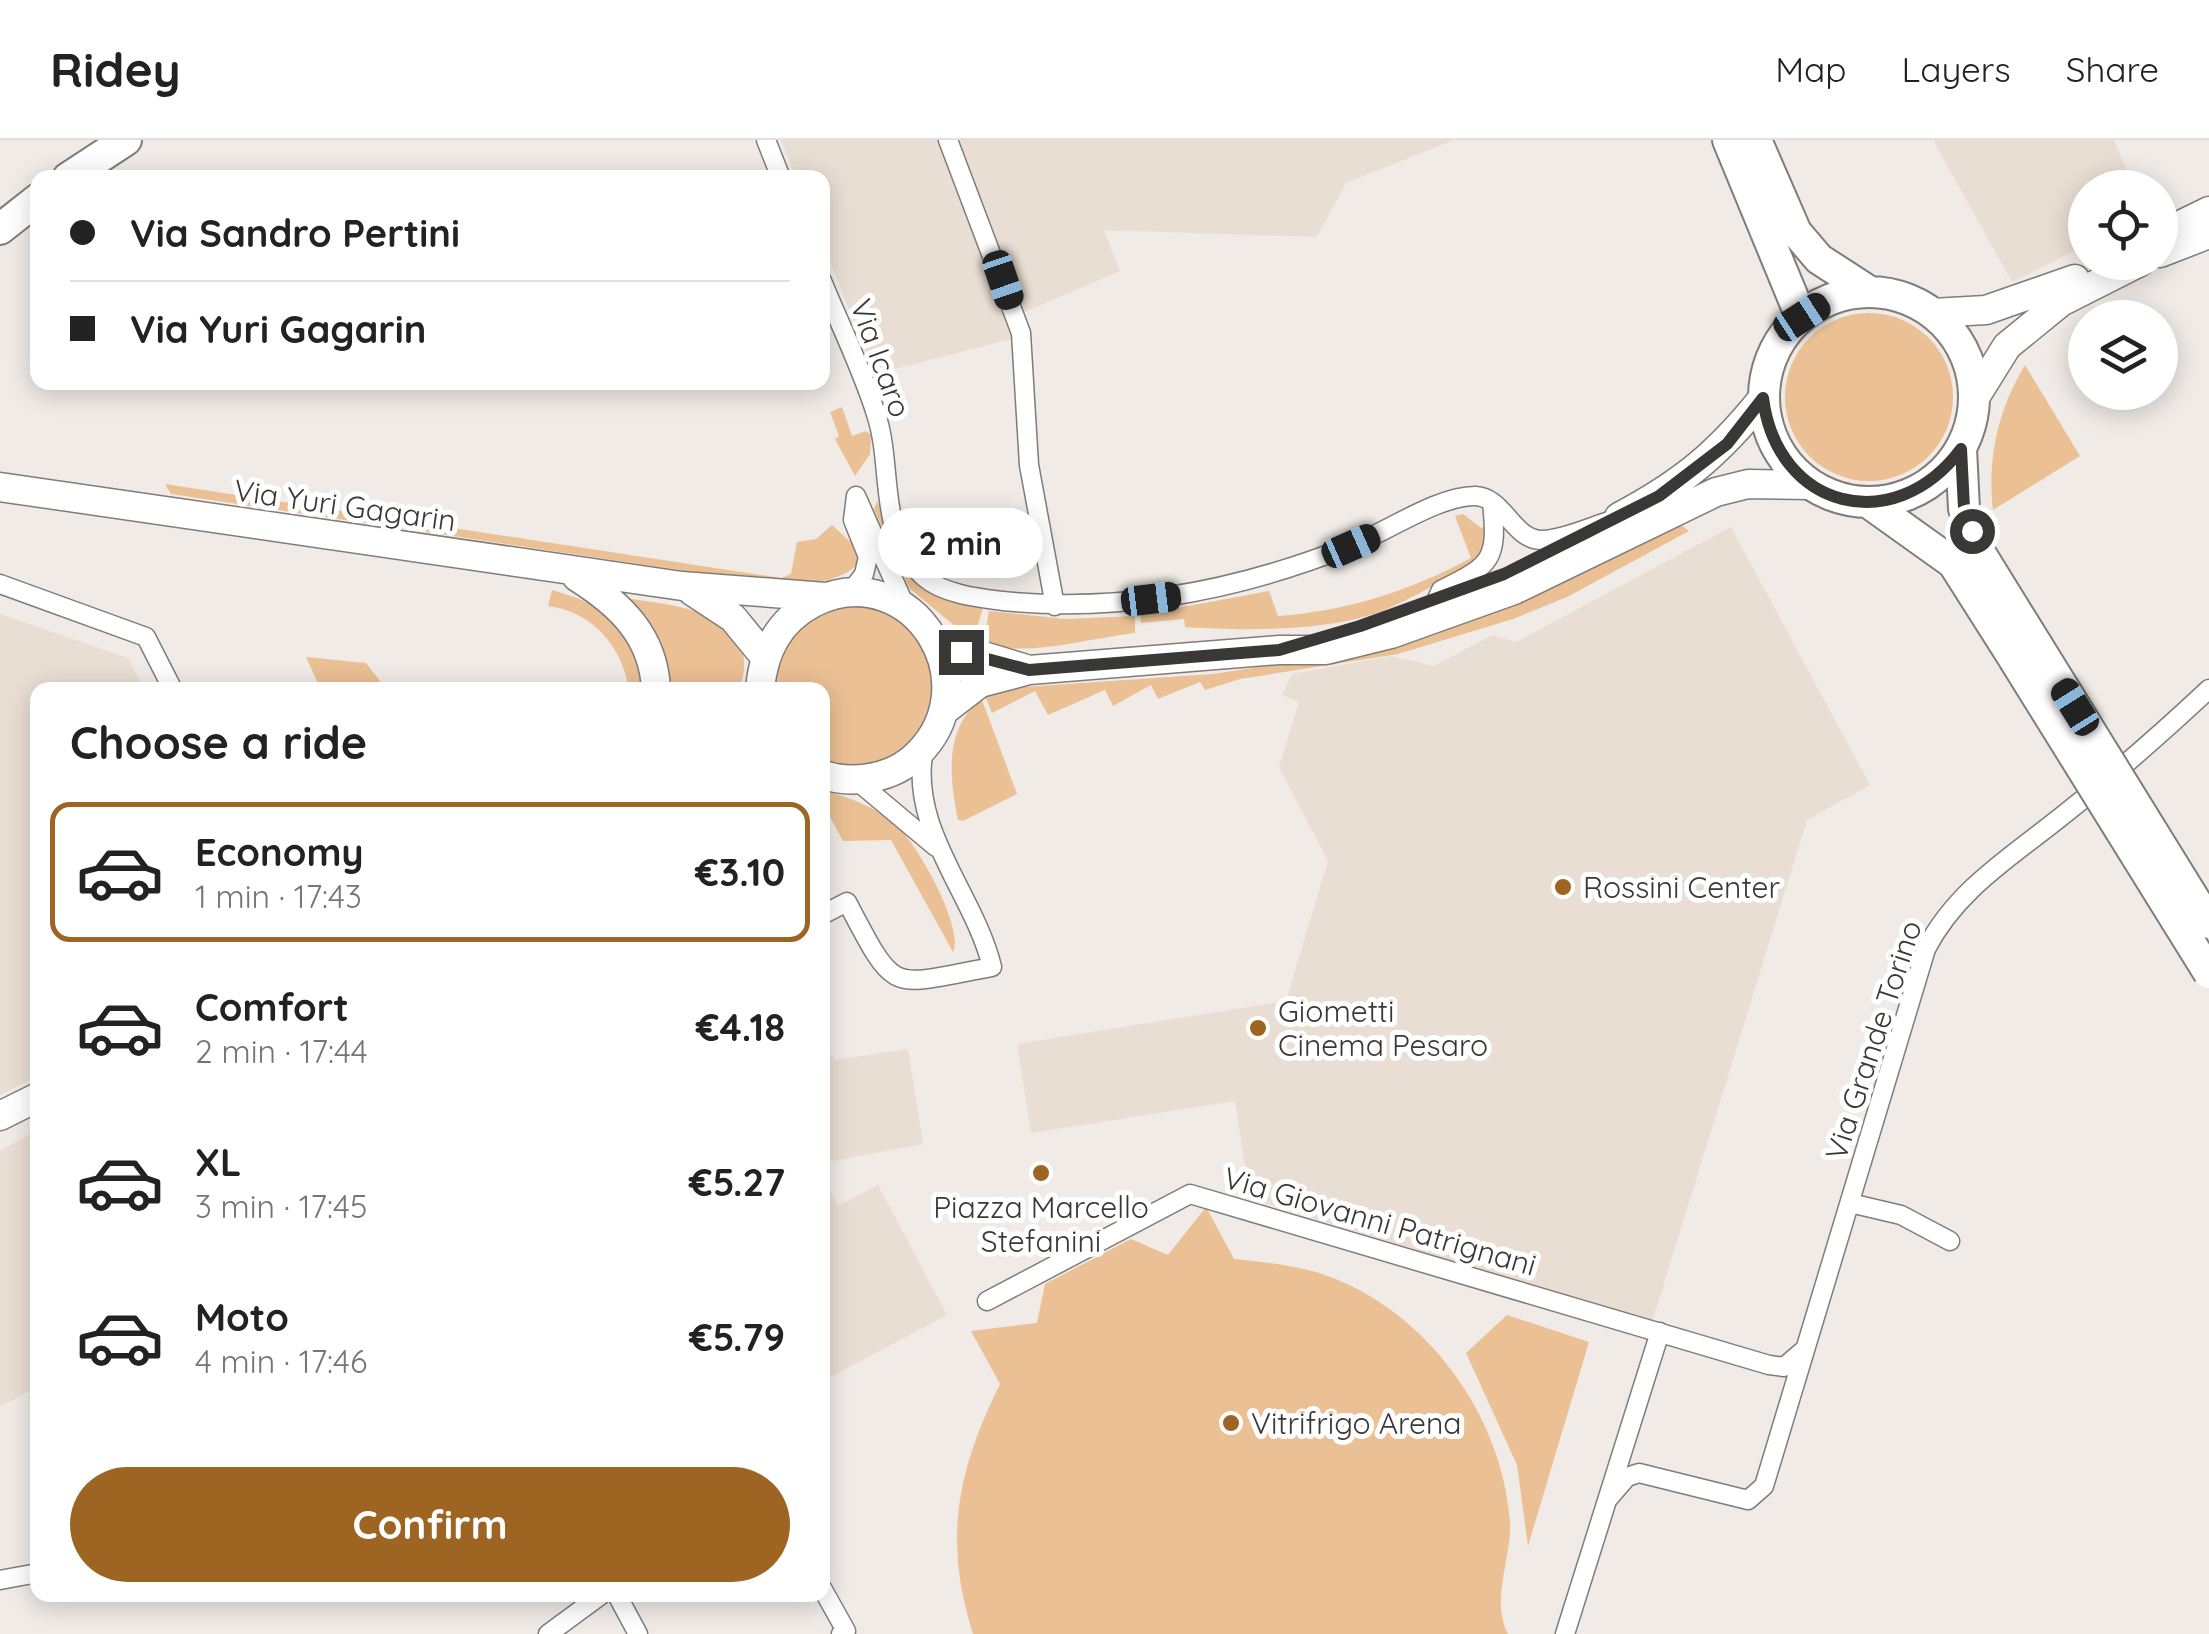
<!DOCTYPE html>
<html lang="en">
<head>
<meta charset="utf-8">
<style>
  body { margin:0; font-family:Quicksand,sans-serif; background:#f6f6f6; color:#222; height:100vh; display:flex; flex-direction:column; font-size:38px; white-space:nowrap }
  * { box-sizing:border-box; margin:0 }
  p { font-size:32px; color:#767676 }
  .icon { flex:none; width:55px; height:55px; fill:none; stroke:currentColor; stroke-width:2; stroke-linecap:round; stroke-linejoin:round }
  .map { position:relative; flex:1; overflow:hidden }
  .drawer { position:absolute; left:30px; top:542px; width:800px; height:920px; display:flex; flex-direction:column; background:#fff; border-radius:20px; box-shadow:0 5px 25px #0003 }
  .drawer>* { flex:none }
  .banner { position:absolute; left:30px; top:30px; width:800px; height:220px; border-radius:20px; box-shadow:0 5px 25px #0003; display:grid; align-content:center; height:220px; padding:0 40px; background:#fff }
  .fabs { position:absolute; left:2068px; top:30px; display:grid; gap:20px }
  .fabs a { display:grid; place-items:center; width:110px; height:110px; border-radius:50%; background:#fff; box-shadow:0 5px 25px #0003; font-size:50px }
  .end { position:absolute; width:45px; height:45px; margin:-22px; border:12px solid #3a3836; background:#fff; box-shadow:0 0 0 5px #fff }
  .from { border-radius:50% }
  .bubble { position:absolute; height:70px; border-radius:35px; background:#fff; box-shadow:0 5px 25px #0003; font-size:32px; font-weight:800; line-height:70px; text-align:center }
  .car { position:absolute; width:30px; height:60px; margin:-30px -15px; border-radius:12px; box-shadow:0 0 8px 2px #0007; background:linear-gradient(#222 24%,#8ab4d8 0 40%,#222 0 76%,#8ab4d8 0 86%,#222 0) }
  .banner b { display:flex; align-items:center; gap:35px; height:95px; font-size:38px }
  .banner b+b { border-top:2px solid #e0e0e0 }
  .banner i { width:25px; height:25px; background:#222 }
  ul { padding:0; list-style:none }
  li { display:flex; align-items:center; gap:30px; height:140px; margin:0 20px 15px; padding:0 20px; border:5px solid transparent; border-radius:20px }
  li div { flex:1 }
  li b { display:block; font-size:38px }
  li em { font-style:normal; font-weight:800 }
  li.on { border-color:#9d6521 }
  li>.icon { width:90px; height:90px; stroke-width:1.5 }
  h2 { padding:0 40px; font-size:45px; line-height:120px }
  .cta { display:flex; gap:20px; margin-top:auto; padding:20px 40px }
  .cta a { flex:1; height:115px; border-radius:60px; background:#9d6521; color:#fff; font-size:40px; font-weight:800; line-height:115px; text-align:center }
  header { display:flex; align-items:center; gap:60px; box-sizing:border-box; height:140px; padding:0 50px; background:#fff; border-bottom:2px solid #e0e0e0 }
  header strong { font-size:48px }
  nav { display:flex; gap:55px; margin-inline-start:auto; font-size:35px }
  .map>svg:first-child { display:block }
  .built { fill:#e9ded3 }
  .green { fill:#ebc095 }
  .lines { fill:none; stroke-linecap:round; stroke-linejoin:round }
  .street-casing { stroke:#817c77; stroke-width:21 }
  .secondary-casing { stroke:#817c77; stroke-width:31 }
  .primary-casing { stroke:#817c77; stroke-width:34 }
  .street { stroke:#fff; stroke-width:18 }
  .secondary { stroke:#fff; stroke-width:28 }
  .primary { stroke:#fff; stroke-width:30 }
  .primary-bridge-casing { stroke:#817c77; stroke-width:34; stroke-linecap:butt }
  .primary-bridge { stroke:#fff; stroke-width:30 }
  .route { stroke:#3a3836; stroke-width:12 }
  .poi-dot { fill:#9d6521; stroke:#fff; stroke-width:4 }
  .labels { text-anchor:middle; dominant-baseline:central; stroke-width:10; stroke-linejoin:round; paint-order:stroke }
  .street-label { font-size:30px; fill:#3a3836; stroke:#fff }
  .poi-label { font-size:30px; fill:#3a3836; stroke:#fff; text-anchor:start }
</style>
</head>
<body>
<header>
<strong>Ridey</strong>
<nav><a>Map</a><a>Layers</a><a>Share</a></nav>
</header>
<div class="map">
<svg width="2209" height="1494" viewBox="0 0 2209 1494">
  <rect width="100%" height="100%" fill="#f0ebe6"/>
  <path class="built" d="M 781,0 L 1454,0 L 1346,43 L 1317,97 L 1104,90 L 1120,131 L 1010,178 L 1015,198 L 875,234 L 823,104 L 822,38 L 796,37 Z
    M 1933,0 L 2114,0 L 2134,47 L 2085,48 L 2085,106 L 2012,142 Z
    M 1731,387 L 1870,645 L 1807,680 L 1652,1182 L 1250,1059 L 1235,961 L 1031,993 L 1017,904 L 1286,861 L 1328,721 L 1279,627 L 1299,562 L 1282,555 L 1292,534 L 1391,516 L 1434,526 L 1492,495 L 1516,502 Z
    M 0,474 L 128,518 L 144,550 L 38,550 L 37,936 L 0,955 Z
    M 822,899 L 834,920 L 908,909 L 923,1004 L 823,1023 Z
    M 37,990 L 37,1247 L 0,1267 L 0,1011 Z
    M 823,1038 L 838,1066 L 878,1045 L 947,1175 L 823,1241 Z"/>
  <path class="green" d="M1785 257a84 84 0 1 1 168 0a84 84 0 1 1-168 0Z
    M 2025,225 L 2080,316 L 1993,370 C 1987,318 1998,270 2025,225 Z
    M 842,267 L 852,296 L 866,291 L 871,295 L 870,314 L 855,336 L 835,299 L 839,296 L 830,272 Z
    M 165,344 L 781,438 L 791,434 L 797,402 L 816,399 L 832,385 L 855,406 L 859,419 C 852,441 801,446 781,445 L 171,354 Z
    M 877,361 L 904,423 L 984,465 L 973,501 L 909,448 L 874,369 Z
    M 1463,374 L 1481,388 L 1486,386 C 1491,417 1468,428 1443,441 C 1424,450 1406,461 1387,469 C 1333,492 1243,491 1185,487 L 1184,479 L 1141,483 L 1140,475 L 1269,451 L 1278,476 C 1347,471 1410,451 1471,418 L 1455,376 Z
    M 1676,381 L 1689,391 L 1567,457 L 1513,479 L 1398,514 L 1240,539 L 1205,550 L 1200,542 L 1158,559 L 1151,545 L 1113,566 L 1105,550 L 1048,575 L 1035,551 L 992,573 L 985,556 L 1023,547 L 1213,534 L 1358,512 Z
    M 552,450 C 618,470 630,483 648,550 L 629,550 C 622,506 593,472 548,466 Z
    M 617,457 C 669,465 768,469 739,550 L 664,550 Z
    M 850,465 C 865,467 882,468 895,476 C 953,511 944,606 877,625 C 858,630 841,625 823,621 L 822,550 L 772,550 C 780,492 798,483 850,465 Z
    M 989,471 L 1066,479 L 1135,476 L 1135,493 C 1083,499 1036,516 983,505 Z
    M 306,517 L 366,523 L 380,541 L 378,550 L 319,546 Z
    M 982,560 L 1017,654 L 963,681 L 958,680 C 950,641 943,586 982,560 Z
    M 822,650 C 851,658 877,667 899,688 C 918,706 965,789 953,812 L 891,700 L 843,701 L 823,664 Z
    M 1206,1067 L 1234,1119 C 1265,1122 1296,1125 1325,1135 C 1427,1171 1502,1275 1510,1381 C 1512,1419 1490,1459 1508,1494 L 973,1494 C 943,1400 957,1331 1000,1244 L 971,1191 L 1037,1183 L 1045,1144 L 1131,1099 L 1168,1115 Z
    M 1507,1175 L 1589,1202 L 1528,1406 L 1517,1325 L 1466,1213 Z"/>
  <g class="lines">
    <g class="street-casing">
      <path id="street" d="M 766,0 L 781,38
        M 948,0 L 1021,193 L 1029,325 L 1055,466
        M 822,141 C 840,185 862,229 876,274 C 894,328 876,394 924,437 C 943,454 978,458 1003,461 C 1122,473 1239,450 1350,406 C 1385,393 1439,355 1476,356 C 1505,358 1513,401 1543,400 C 1566,399 1594,385 1616,379
        M 856,356 L 906,468
        M 0,444 L 146,497 L 173,550
        M 850,453 L 864,434 L 868,417 L 853,380 L 856,356
        M 1436,461 L 1441,450 C 1492,425 1498,420 1492,362
        M 856,640 L 936,707
        M 822,775 L 847,762 C 897,857 888,846 992,827 C 974,753 908,689 924,609
        M 1850,1063 L 1901,1075 L 1950,1101
        M 987,1161 L 1190,1054 L 1769,1225 L 1784,1227 L 1805,1209
        M 1609,1358 L 1627,1337 L 1639,1333 L 1748,1360 L 1764,1346 L 1926,809 C 1956,750 2011,717 2062,676 C 2113,636 2162,593 2209,549
        M 0,1440 L 38,1433
        M 822,1448 L 846,1491 L 841,1494
        M 617,1455 L 638,1494
        M 548,1494 L 601,1455
        M 1565,1494 L 1660,1192"/>
    </g>
    <g class="secondary-casing">
      <path id="secondary" d="M 2160,95 L 2209,71
        M 2160,113 L 2209,94
        M 1932,173 L 1986,170 L 2075,139
        M 1974,259 L 2007,206 L 2061,162 L 2140,122
        M 0,347 L 682,446 L 825,457
        M 1619,377 C 1683,343 1718,314 1763,258
        M 577,437 C 620,464 654,496 656,550
        M 692,451 L 733,478 L 765,517
        M 937,502 L 1023,528
        M 760,550 C 763,512 778,481 813,463 C 913,413 997,549 910,621 C 887,639 849,645 822,634
        M 945,570 L 980,543 L 1029,530 L 1279,510 L 1326,510 L 1391,494 L 1514,450 L 1716,352 L 1748,344 L 1810,345
        M 0,976 L 38,957"/>
    </g>
    <g class="primary-casing">
      <path id="primary" d="M 1728,0 L 1801,177
        M 1756,0 L 1796,92 L 1819,119 L 1870,152
        M 68,38 L 126,0
        M 0,89 L 38,59
        M1764 257a105 105 0 1 1 210 0a105 105 0 1 1-210 0Z
        M 1961,309 L 1964,369 L 1980,413 L 2037,505
        M 1869,363 L 1953,423 L 2014,519"/>
    </g>
    <use href="#street" class="street"/>
    <use href="#secondary" class="secondary"/>
    <use href="#primary" class="primary"/>
    <g class="primary-bridge-casing">
      <path id="primary-bridge" d="M 2037,505 L 2209,783
        M 2014,519 L 2209,833"/>
    </g>
    <use href="#primary-bridge" class="primary-bridge"/>
  </g>
  <g class="lines">
    <path class="route" d="M 961,512 L 1029,530 L 1279,510 L 1360,486 L 1504,434 L 1659,356 L 1727,304 L 1763,258 C 1777,369 1894,399 1961,309 L 1964,368 L 1972,391"/>
  </g>
  <g class="poi-dot">
    <circle cx="1563" cy="747" r="10"/>
    <circle cx="1258" cy="888" r="10"/>
    <circle cx="1041" cy="1033" r="10"/>
    <circle cx="1231" cy="1283" r="10"/>
  </g>
  <g class="labels">
    <g class="street-label">
      <text transform="translate(881 218) rotate(70)">Via Icaro</text>
      <text transform="translate(345 365) rotate(8)">Via Yuri Gagarin</text>
      <text transform="translate(1873 900) rotate(-72)">Via Grande Torino</text>
      <text transform="translate(1380 1081) rotate(16)">Via Giovanni Patrignani</text>
    </g>
    <g class="poi-label">
      <text x="1583" y="747">Rossini Center</text>
      <text x="1278" y="871">Giometti<tspan x="1278" dy="34">Cinema Pesaro</tspan></text>
      <text x="1041" y="1067" text-anchor="middle">Piazza Marcello<tspan x="1041" dy="34">Stefanini</tspan></text>
      <text x="1251" y="1283">Vitrifrigo Arena</text>
    </g>
  </g>
</svg>
<div class="fabs">
<a><svg class="icon" aria-label="locate" viewBox="0 0 24 24"><circle cx="12" cy="12" r="6"/><path d="M12 2v4M12 18v4M2 12h4M18 12h4"/></svg></a>
<a><svg class="icon" aria-label="layers" viewBox="0 0 24 24"><path d="M12 4l9 5-9 5-9-5zM3 14l9 5 9-5"/></svg></a>
</div>
<i class="end from" style="left:1972px;top:391px"></i>
<i class="end" style="left:961px;top:512px"></i>
<div class="bubble" style="left:878px;top:368px;width:165px">2 min</div>
<i class="car" style="left:1003px;top:140px;rotate:161deg"></i>
<i class="car" style="left:1802px;top:177px;rotate:57deg"></i>
<i class="car" style="left:1351px;top:406px;rotate:66deg"></i>
<i class="car" style="left:1151px;top:459px;rotate:83deg"></i>
<i class="car" style="left:2075px;top:567px;rotate:328deg"></i>
<div class="banner">
<b><i class="from"></i>Via Sandro Pertini</b>
<b><i></i>Via Yuri Gagarin</b>
</div>
<section class="drawer">
<h2>Choose a ride</h2>
<ul>
<li class="on"><svg class="icon" aria-label="car" viewBox="0 0 24 24"><path d="M5 17H2v-5l4-1 3-4h7l3 4 3 1v5h-3M9 17h6M6 11h13"/><circle cx="7" cy="17" r="2"/><circle cx="17" cy="17" r="2"/></svg><div><b>Economy</b><p>1 min · 17:43</p></div><em>€3.10</em></li>
<li><svg class="icon" aria-label="car" viewBox="0 0 24 24"><path d="M5 17H2v-5l4-1 3-4h7l3 4 3 1v5h-3M9 17h6M6 11h13"/><circle cx="7" cy="17" r="2"/><circle cx="17" cy="17" r="2"/></svg><div><b>Comfort</b><p>2 min · 17:44</p></div><em>€4.18</em></li>
<li><svg class="icon" aria-label="car" viewBox="0 0 24 24"><path d="M5 17H2v-5l4-1 3-4h7l3 4 3 1v5h-3M9 17h6M6 11h13"/><circle cx="7" cy="17" r="2"/><circle cx="17" cy="17" r="2"/></svg><div><b>XL</b><p>3 min · 17:45</p></div><em>€5.27</em></li>
<li><svg class="icon" aria-label="car" viewBox="0 0 24 24"><path d="M5 17H2v-5l4-1 3-4h7l3 4 3 1v5h-3M9 17h6M6 11h13"/><circle cx="7" cy="17" r="2"/><circle cx="17" cy="17" r="2"/></svg><div><b>Moto</b><p>4 min · 17:46</p></div><em>€5.79</em></li>
</ul>
<div class="cta"><a>Confirm</a></div>
</section>
</div>
</body>
</html>
